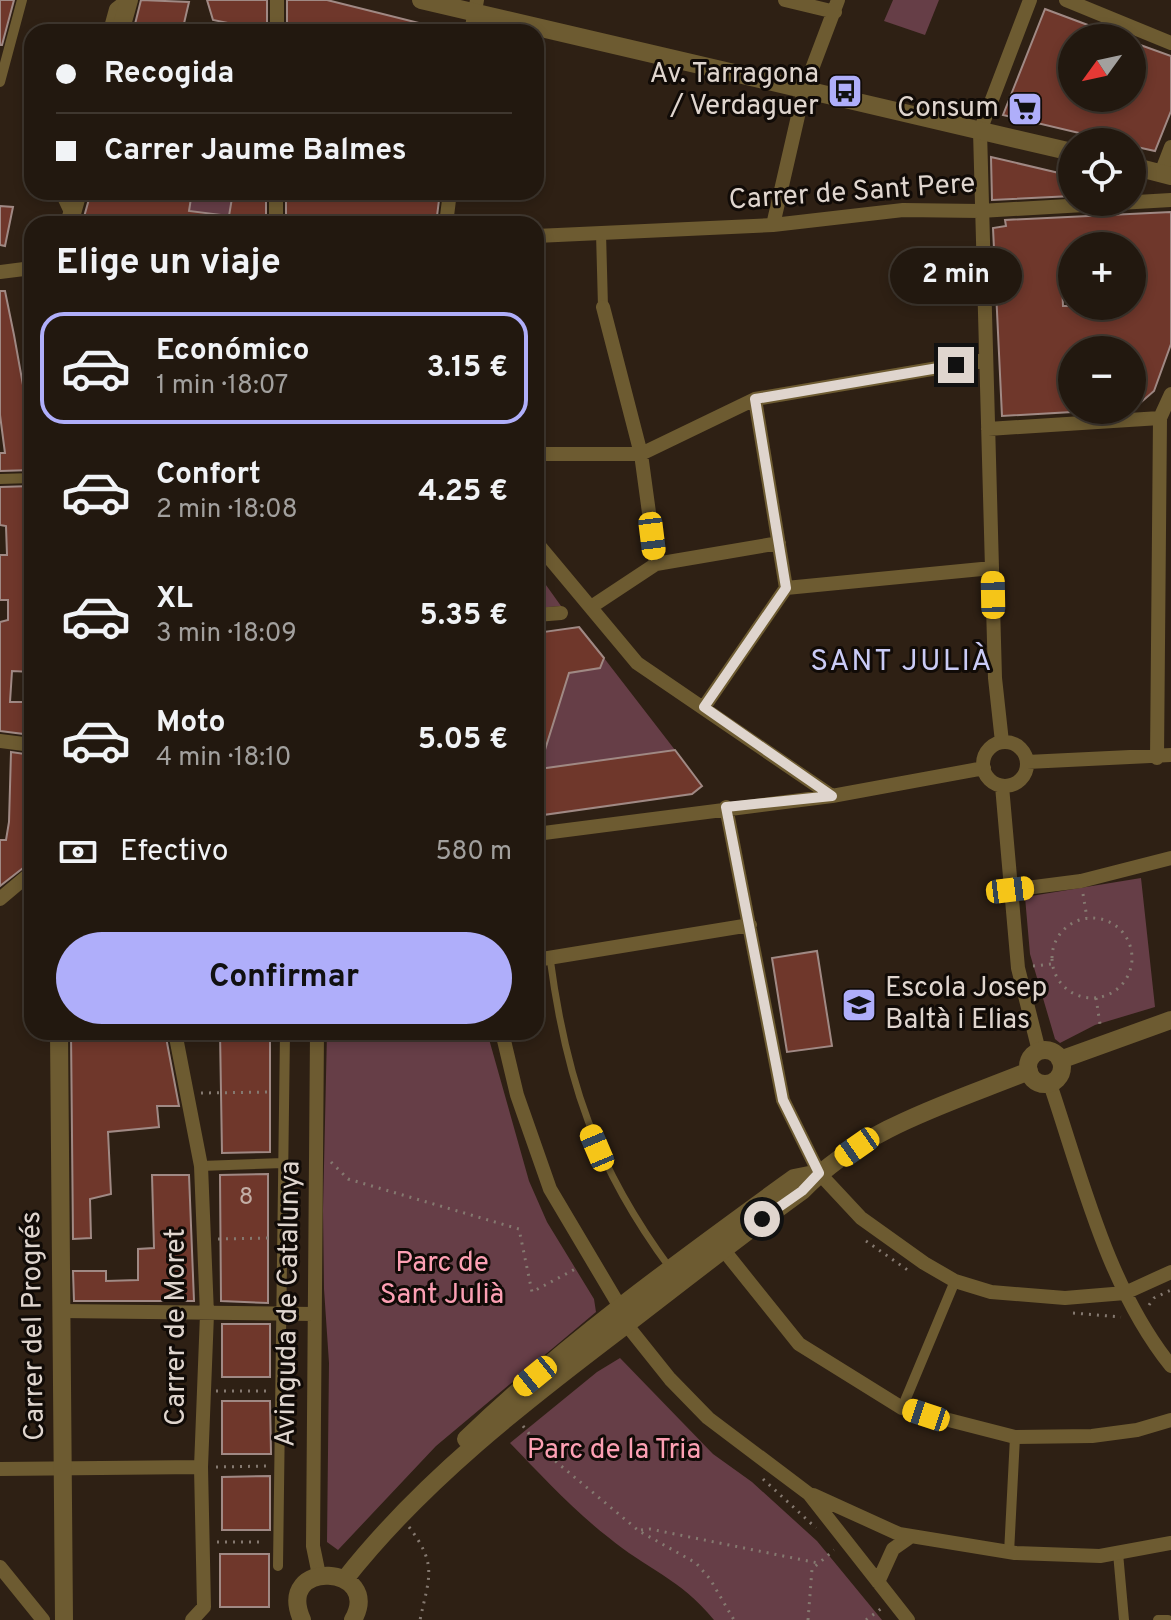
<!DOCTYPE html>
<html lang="es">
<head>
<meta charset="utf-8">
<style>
  body { margin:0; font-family:Overpass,sans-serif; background:#2e251d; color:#f1f3f6; height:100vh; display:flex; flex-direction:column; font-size:30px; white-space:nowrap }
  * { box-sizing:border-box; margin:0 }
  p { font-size:26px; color:#a2a09e }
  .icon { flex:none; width:44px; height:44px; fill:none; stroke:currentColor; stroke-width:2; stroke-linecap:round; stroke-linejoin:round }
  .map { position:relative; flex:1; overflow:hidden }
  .sheet { position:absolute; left:24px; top:216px; width:520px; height:824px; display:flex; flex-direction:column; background:#22180f; border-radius:24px; box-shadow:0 4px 12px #0003,0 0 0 2px #3f372f }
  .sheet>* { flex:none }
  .top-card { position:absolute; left:24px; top:24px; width:520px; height:176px; border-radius:24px; box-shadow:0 4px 12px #0003,0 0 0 2px #3f372f; display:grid; align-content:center; height:176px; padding:0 32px; background:#22180f }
  .needle { width:52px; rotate:237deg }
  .buttons { position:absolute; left:1058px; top:24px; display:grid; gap:16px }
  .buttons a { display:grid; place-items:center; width:88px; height:88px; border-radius:50%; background:#22180f; box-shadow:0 4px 12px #0003,0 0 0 2px #3f372f; font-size:40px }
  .end { position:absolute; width:36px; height:36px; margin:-18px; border:10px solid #dfd5ce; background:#111; box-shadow:0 0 0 4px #111 }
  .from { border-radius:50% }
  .bubble { position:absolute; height:56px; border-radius:28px; background:#22180f; box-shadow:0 4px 12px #0003,0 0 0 2px #3f372f; font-size:26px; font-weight:700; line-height:56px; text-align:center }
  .car { position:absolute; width:24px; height:48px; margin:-24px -12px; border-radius:10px; box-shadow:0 0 6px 2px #0007; background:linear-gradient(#f5c518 24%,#345 0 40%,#f5c518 0 76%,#345 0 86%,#f5c518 0) }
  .top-card b { display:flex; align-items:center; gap:28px; height:76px; font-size:30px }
  .top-card b+b { border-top:2px solid #3f372f }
  .top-card i { width:20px; height:20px; background:#f1f3f6 }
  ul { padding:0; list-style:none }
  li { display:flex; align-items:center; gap:24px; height:112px; margin:0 16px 12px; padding:0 16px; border:4px solid transparent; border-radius:24px }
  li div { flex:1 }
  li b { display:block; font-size:30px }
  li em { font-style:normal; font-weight:700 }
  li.active { border-color:#afaefa }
  li>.icon { width:72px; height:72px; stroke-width:1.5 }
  h2 { padding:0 32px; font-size:36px; line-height:96px }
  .pay { display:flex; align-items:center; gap:20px; height:88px; padding:0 32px; font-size:30px }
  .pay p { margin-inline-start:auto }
  .action { display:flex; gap:16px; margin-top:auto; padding:16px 32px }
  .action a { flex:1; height:92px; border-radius:48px; background:#afaefa; color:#111; font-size:32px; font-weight:700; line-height:92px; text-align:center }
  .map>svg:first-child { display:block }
  .green { fill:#663e47 }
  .building { fill:#6f372b; stroke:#a08984; stroke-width:2; fill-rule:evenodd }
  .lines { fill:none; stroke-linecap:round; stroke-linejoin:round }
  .path { stroke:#857970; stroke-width:3; stroke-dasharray:2 6; stroke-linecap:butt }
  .service { stroke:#6d5b31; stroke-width:7 }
  .pedestrian { stroke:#6d5b31; stroke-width:10 }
  .minor { stroke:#6d5b31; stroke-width:14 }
  .tertiary { stroke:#6d5b31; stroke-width:18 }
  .route { stroke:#dfd5ce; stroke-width:10 }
  .labels { text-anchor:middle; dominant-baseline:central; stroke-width:6; stroke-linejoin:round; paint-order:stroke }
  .number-label { font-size:24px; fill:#c3aea5 }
  .poi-label { font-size:28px; fill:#dfd5ce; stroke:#110b07; text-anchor:end }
  .street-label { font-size:28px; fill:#dfd5ce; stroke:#110b07 }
  .park-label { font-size:28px; fill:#fda0b4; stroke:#110b07 }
  .neighbourhood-label { font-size:30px; letter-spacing:2px; fill:#cacbf6; stroke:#110b07 }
</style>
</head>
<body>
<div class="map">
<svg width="1171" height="1620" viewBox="0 0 1171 1620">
  <rect width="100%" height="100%" fill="#2e2014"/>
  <path class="green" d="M 893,0 L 939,0 L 925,35 L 884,21 Z
    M 192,192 L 233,192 L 229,216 L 189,211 Z
    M 536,571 L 561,606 L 536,608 Z
    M 604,658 L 675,750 L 539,769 L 569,673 L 600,668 Z
    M 1141,878 L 1155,1007 L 1095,1025 L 1060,1043 L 1055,1039 L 1030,954 L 1025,897 Z
    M 327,1032 L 487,1032 L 529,1181 L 547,1222 L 594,1299 L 596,1312 L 436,1446 L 338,1550 L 327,1542 L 329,1363 L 324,1289 L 323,1210 Z
    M 620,1358 L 713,1454 L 752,1482 L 817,1541 L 882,1620 L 714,1620 C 680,1578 646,1569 608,1537 C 573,1510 541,1475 510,1443 L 597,1372 Z"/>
  <path class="building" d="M 0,0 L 14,0 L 2,45 L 0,45 Z
    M 141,0 L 189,2 L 182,32 L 133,32 Z
    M 207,0 L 267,0 L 267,32 L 226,32 L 228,23 L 213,20 Z
    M 287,0 L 327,0 L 439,28 L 439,32 L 287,32 Z
    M 1045,9 L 1120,37 L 1072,38 L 1072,98 L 1132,98 L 1132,42 L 1171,56 L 1171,111 L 1155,151 L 1132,146 L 1132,142 L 1117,142 L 1003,115 Z
    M 991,157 L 1072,176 L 1072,196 L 992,200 Z
    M 91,192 L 192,192 L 189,211 L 229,216 L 233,192 L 266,192 L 266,224 L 82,224 Z
    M 286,192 L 440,192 L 436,224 L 286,224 Z
    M 0,206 L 13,207 L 5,246 L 0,245 Z
    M 1171,212 L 1171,344 L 1154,391 L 1132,410 L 1132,350 L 1072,350 L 1072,412 L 1002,416 L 993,228 L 1006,226 L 1005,220 ZM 1072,246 L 1132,246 L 1132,306 L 1063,306 L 1062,281 L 1072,281 Z
    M 0,291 L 5,291 L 14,335 L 32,435 L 32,470 L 0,471 L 0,453 L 5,453 L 0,415 Z
    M 32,486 L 32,672 L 12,671 L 10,702 L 32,702 L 32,735 L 0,731 L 0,622 L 8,620 L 8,600 L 0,600 L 0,555 L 7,555 L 6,526 L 0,525 L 0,487 Z
    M 579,627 L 604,658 L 600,668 L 569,673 L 539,769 L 675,750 L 702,786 L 692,794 L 536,816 L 536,633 Z
    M 11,752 L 32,755 L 32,861 L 0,886 L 0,840 L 6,840 L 9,822 Z
    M 817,951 L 832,1046 L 787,1052 L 772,958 Z
    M 71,1032 L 165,1032 L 179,1106 L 157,1106 L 159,1127 L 108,1132 L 111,1194 L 90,1199 L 91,1238 L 73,1239 Z
    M 220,1032 L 270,1032 L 270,1152 L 222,1153 Z
    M 268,1174 L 268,1303 L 221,1301 L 220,1175 Z
    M 152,1175 L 189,1175 L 194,1301 L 74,1301 L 73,1271 L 106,1271 L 106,1281 L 138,1280 L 138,1249 L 154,1248 Z
    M 222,1324 L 270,1324 L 270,1377 L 222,1377 Z
    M 222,1401 L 270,1401 L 271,1454 L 222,1454 Z
    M 270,1476 L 270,1530 L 222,1530 L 222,1477 Z
    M 220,1554 L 269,1554 L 269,1607 L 220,1607 Z"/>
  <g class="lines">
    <path class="path" d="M 1083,894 L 1087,918
      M1052 958a40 40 0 1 1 80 0a40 40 0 1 1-80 0Z
      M 1033,966 L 1052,964
      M 1096,998 L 1100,1024
      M 201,1093 L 273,1092
      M 331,1162 L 348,1179 L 519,1229 L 532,1292 L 579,1267
      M 218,1239 L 270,1238
      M 866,1241 L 909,1271
      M 1149,1305 L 1154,1298 L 1171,1290
      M 1073,1313 L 1121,1317
      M 216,1391 L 269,1391
      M 523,1426 L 542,1450 L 639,1531 L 696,1563 L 710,1579 L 734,1620
      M 216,1467 L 268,1466
      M 763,1479 L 816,1528
      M 409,1527 C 438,1565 429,1577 420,1620
      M 641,1530 L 650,1529 L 818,1563
      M 217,1542 L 265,1542
      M 808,1620 L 812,1569 L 834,1550
      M 866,1620 L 882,1608"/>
    <path class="service" d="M 550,958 C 566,1080 596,1168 670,1268"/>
    <path class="pedestrian" d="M 0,82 L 22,0
      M 601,233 L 603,307
      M 0,479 L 32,478
      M 201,1166 L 283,1163
      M 902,1408 L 955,1281
      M 1009,1553 L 1015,1437
      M 1118,1553 L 1124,1620
      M 278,1566 L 285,1032
      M 1158,1620 L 1168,1620"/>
    <path class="minor" d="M 785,0 L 835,12
      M 1066,0 L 1171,43
      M 110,31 L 116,9 L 128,0
      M 277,32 L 277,0
      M 471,32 L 477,0
      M 1161,173 L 1171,147
      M 66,192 L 64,197 L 72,214
      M 276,224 L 276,192
      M 446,224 L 450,192
      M 773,225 L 804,90 L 838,0
      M 536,236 L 773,225 L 903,210 L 980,211 L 1171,200
      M 0,272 L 32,268
      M 603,307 L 641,454 L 656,564
      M 988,429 L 1160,418
      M 536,454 L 641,454 L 755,399 L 985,360
      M 536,542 L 637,663 L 832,796
      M 786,588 L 992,568
      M 591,607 L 656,564 L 779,543
      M 536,615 L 561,613
      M 704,707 L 786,588 L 755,399
      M 0,741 L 32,745
      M 1002,742 L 995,678 L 980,131 L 1030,0
      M983 764a22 22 0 1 1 44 0a22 22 0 1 1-44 0Z
      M 1157,758 L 1160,418 L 1171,394
      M 1027,762 L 1171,755
      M 1002,786 L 1018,968 L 1039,1051
      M 726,807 L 783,1100 L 819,1173 L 861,1218 L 924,1263 L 955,1281 L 991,1292 L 1065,1298 L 1125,1293 L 1171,1272
      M 536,834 L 832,796 L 984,768
      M 1010,890 L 1081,881 L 1171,858
      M 0,899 L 32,872
      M 536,960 L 750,925
      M 175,1032 L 201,1166 L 207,1314 L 201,1467 L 204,1607 L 192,1620
      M 317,1032 L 313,1546 L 319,1575
      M 502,1032 L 517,1095 L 550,1189 L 620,1307
      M 1050,1084 C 1082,1178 1107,1286 1171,1366
      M 722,1248 L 799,1344 L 902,1408 L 1015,1437 L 1092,1436 L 1137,1430 L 1171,1420
      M 61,1311 L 314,1314
      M 626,1324 L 670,1379 L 708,1418 L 809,1494 L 908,1620
      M 0,1469 L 201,1467
      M 813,1495 L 899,1534 L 1015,1553 L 1100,1556 L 1171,1543
      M 0,1567 L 43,1620
      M 878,1582 L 893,1549 L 910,1537"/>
    <path class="tertiary" d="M 421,0 L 1072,152
      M 120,32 L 129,0
      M 1132,166 L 1171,176
      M 69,224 L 78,192
      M 59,1032 L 64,1620
      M1028 1067a17 17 0 1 1 34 0a17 17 0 1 1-34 0Z
      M 1060,1060 L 1171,1020
      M 466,1439 C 567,1342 681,1260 794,1178 L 819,1173
      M 345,1579 C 422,1481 524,1402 623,1327 C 683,1281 741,1235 802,1191 C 862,1128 950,1103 1029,1071
      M 302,1620 C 274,1557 384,1565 353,1620"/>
  </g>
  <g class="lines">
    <path class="route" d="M 762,1219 L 802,1191 L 819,1173 L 783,1100 L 726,807 L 832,796 L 704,707 L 786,588 L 755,399 L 956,365"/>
  </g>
  <defs>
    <g id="bus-square" transform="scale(1.8)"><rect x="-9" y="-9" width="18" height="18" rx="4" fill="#afaefa" stroke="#110b07"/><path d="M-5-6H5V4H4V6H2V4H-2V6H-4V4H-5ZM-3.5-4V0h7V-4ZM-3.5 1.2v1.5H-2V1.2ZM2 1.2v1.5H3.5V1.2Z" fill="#111"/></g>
    <g id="supermarket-square" transform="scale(1.8)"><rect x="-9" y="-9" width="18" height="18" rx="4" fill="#afaefa" stroke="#110b07"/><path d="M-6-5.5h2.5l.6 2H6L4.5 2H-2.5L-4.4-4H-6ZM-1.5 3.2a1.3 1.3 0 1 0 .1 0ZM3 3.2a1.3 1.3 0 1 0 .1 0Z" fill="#111"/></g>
    <g id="school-square" transform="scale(1.8)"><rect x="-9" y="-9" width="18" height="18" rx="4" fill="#afaefa" stroke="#110b07"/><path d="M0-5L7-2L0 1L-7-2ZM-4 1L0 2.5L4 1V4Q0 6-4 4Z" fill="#111"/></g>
  </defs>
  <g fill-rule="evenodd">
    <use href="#bus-square" x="845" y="91"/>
    <use href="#supermarket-square" x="1025" y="109"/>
    <use href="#school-square" x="859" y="1005"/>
  </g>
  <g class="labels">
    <g class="number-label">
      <text x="246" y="1198">8</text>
    </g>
    <g class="poi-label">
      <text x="819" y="75">Av. Tarragona<tspan x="819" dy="32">/ Verdaguer</tspan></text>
      <text x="999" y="109">Consum</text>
      <text x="885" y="989" text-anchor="start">Escola Josep<tspan x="885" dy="32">Baltà i Elias</tspan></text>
    </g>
    <g class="street-label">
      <text transform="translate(852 193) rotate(-4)">Carrer de Sant Pere</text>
      <text transform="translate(289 1304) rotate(-89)">Avinguda de Catalunya</text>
      <text transform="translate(34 1326) rotate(-91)">Carrer del Progrés</text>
      <text transform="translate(177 1327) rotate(-90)">Carrer de Moret</text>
    </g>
    <g class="park-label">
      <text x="442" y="1264">Parc de<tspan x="442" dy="32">Sant Julià</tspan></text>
      <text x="614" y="1451">Parc de la Tria</text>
    </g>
    <g class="neighbourhood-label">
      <text x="902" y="662">SANT JULIÀ</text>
    </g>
  </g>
</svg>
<div class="buttons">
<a><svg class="needle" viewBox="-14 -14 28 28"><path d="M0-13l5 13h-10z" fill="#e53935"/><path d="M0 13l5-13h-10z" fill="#a2a09e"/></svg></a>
<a><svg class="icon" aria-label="locate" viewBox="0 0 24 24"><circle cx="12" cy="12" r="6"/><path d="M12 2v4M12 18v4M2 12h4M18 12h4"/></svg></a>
<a>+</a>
<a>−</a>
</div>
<i class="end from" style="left:762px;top:1219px"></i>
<i class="end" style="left:956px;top:365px"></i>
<div class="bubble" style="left:890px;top:248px;width:132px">2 min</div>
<i class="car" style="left:652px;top:536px;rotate:173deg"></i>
<i class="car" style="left:993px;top:595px;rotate:359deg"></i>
<i class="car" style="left:1010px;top:890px;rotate:83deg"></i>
<i class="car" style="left:857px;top:1147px;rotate:235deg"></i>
<i class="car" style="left:597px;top:1148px;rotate:337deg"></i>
<i class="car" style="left:535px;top:1376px;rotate:231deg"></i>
<i class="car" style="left:926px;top:1415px;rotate:288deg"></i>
<div class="top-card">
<b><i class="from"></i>Recogida</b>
<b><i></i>Carrer Jaume Balmes</b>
</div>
<section class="sheet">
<h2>Elige un viaje</h2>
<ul>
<li class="active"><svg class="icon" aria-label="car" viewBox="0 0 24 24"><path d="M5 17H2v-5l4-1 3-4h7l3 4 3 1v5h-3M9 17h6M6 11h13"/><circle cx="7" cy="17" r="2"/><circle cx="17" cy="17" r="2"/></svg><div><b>Económico</b><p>1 min · 18:07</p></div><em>3.15 €</em></li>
<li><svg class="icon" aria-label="car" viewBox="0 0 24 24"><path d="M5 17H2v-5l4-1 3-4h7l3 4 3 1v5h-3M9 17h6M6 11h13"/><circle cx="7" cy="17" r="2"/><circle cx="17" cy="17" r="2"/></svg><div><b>Confort</b><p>2 min · 18:08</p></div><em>4.25 €</em></li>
<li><svg class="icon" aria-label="car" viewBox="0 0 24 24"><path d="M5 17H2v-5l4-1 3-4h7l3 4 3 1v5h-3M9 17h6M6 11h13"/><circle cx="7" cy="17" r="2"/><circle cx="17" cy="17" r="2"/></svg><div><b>XL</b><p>3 min · 18:09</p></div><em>5.35 €</em></li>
<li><svg class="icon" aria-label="car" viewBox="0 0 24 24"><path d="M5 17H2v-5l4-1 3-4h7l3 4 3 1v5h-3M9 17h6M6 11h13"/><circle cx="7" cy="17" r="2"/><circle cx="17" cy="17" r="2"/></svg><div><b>Moto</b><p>4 min · 18:10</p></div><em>5.05 €</em></li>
</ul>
<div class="pay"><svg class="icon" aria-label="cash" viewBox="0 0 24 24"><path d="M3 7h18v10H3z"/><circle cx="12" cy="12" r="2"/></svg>Efectivo<p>580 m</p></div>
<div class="action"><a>Confirmar</a></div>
</section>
</div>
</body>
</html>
